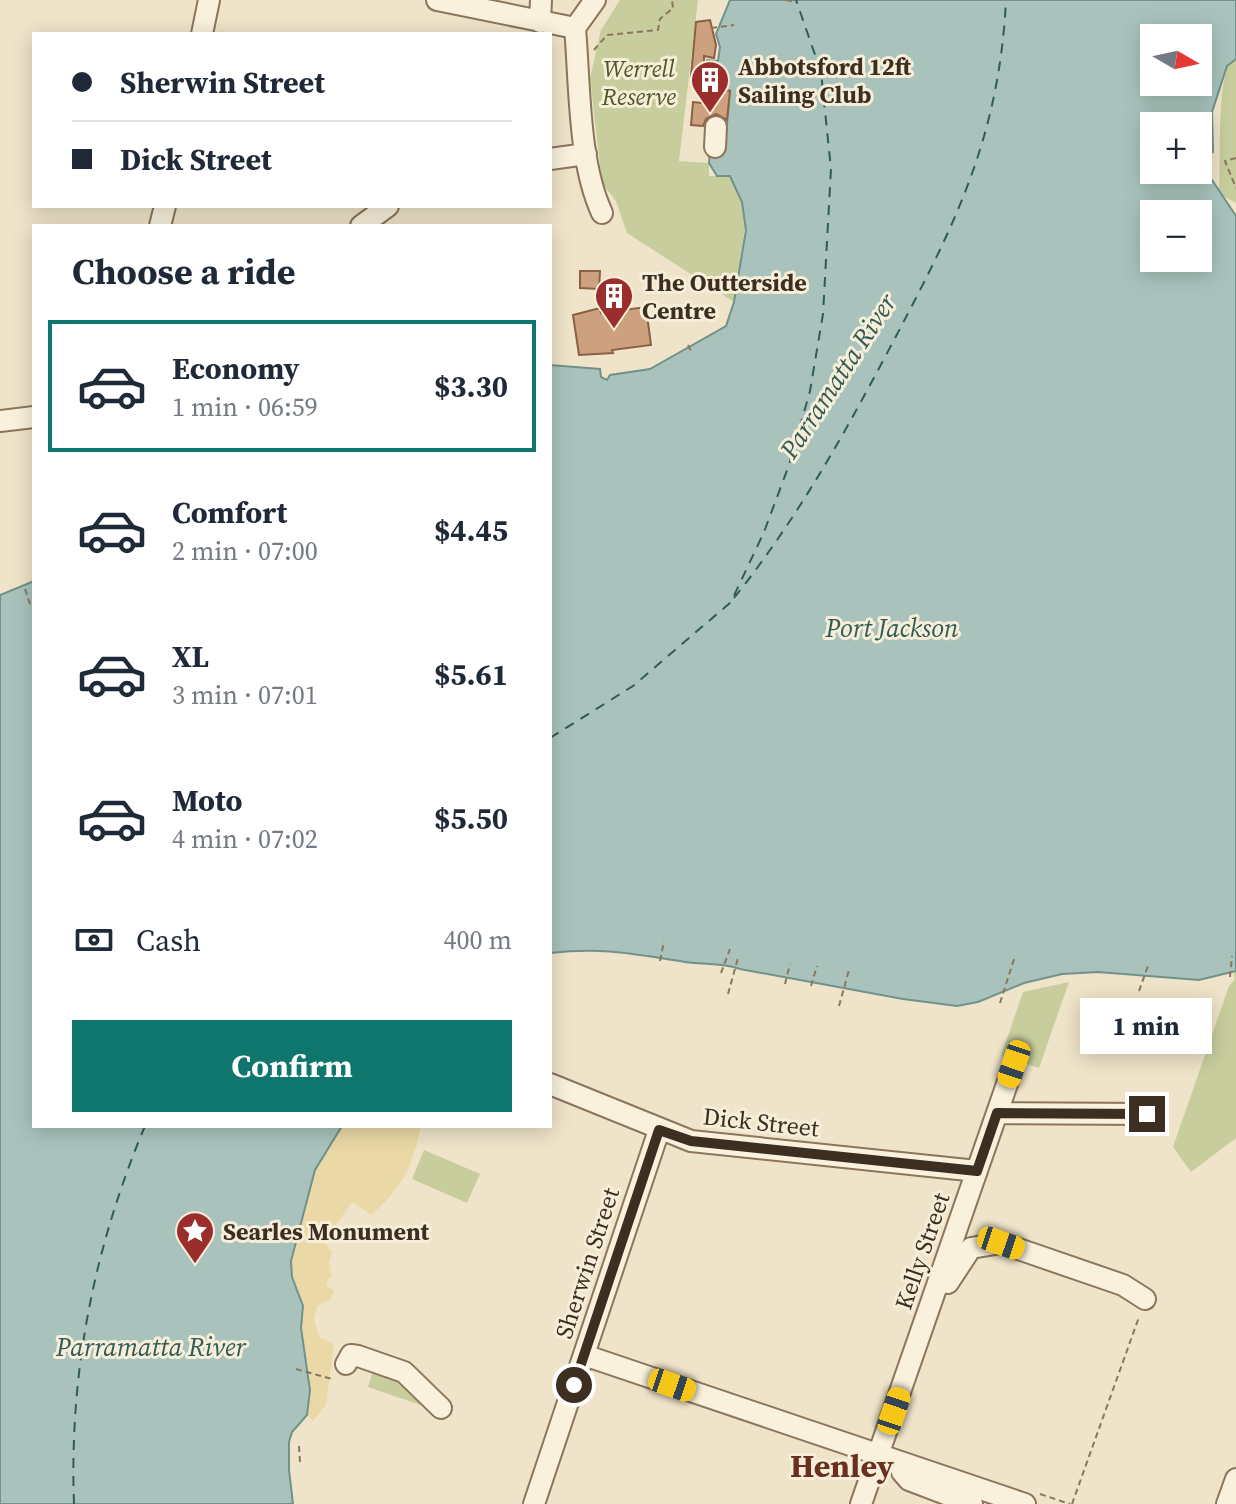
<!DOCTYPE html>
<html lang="en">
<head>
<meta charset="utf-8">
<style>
  body { margin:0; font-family:"Source Serif 4",serif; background:#f2f2f3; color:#1f2937; height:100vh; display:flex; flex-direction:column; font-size:30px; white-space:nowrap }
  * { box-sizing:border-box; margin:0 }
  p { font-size:26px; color:#747a83 }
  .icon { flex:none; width:44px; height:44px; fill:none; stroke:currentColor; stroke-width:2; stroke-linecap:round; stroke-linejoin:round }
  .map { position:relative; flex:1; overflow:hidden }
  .side { position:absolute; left:32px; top:224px; width:520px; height:904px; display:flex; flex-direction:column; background:#fff; border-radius:0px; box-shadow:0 4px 20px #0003 }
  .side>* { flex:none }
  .banner { position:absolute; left:32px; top:32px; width:520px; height:176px; border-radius:0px; box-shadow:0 4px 20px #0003; display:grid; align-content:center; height:176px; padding:0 40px; background:#fff }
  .needle { width:52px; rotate:99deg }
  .buttons { position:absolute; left:1140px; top:24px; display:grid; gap:16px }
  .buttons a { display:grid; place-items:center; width:72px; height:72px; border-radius:0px; background:#fff; box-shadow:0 4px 20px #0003; font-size:40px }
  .end { position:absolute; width:36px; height:36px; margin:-18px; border:10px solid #3c2e21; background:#fff; box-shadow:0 0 0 4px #fff }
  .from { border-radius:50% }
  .bubble { position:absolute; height:56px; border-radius:0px; background:#fff; box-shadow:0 4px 20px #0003; font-size:26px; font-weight:700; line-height:56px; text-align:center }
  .car { position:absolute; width:24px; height:48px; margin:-24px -12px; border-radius:10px; box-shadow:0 0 6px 2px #0007; background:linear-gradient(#f5c518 24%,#345 0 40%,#f5c518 0 76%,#345 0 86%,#f5c518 0) }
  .banner b { display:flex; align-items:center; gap:28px; height:76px; font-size:30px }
  .banner b+b { border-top:2px solid #e0e1e3 }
  .banner i { width:20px; height:20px; background:#1f2937 }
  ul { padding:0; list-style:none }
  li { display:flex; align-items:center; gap:24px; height:132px; margin:0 16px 12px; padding:0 24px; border:4px solid transparent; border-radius:0px }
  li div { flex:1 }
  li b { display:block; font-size:30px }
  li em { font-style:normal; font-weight:700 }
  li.on { border-color:#0f766e }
  li>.icon { width:72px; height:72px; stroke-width:1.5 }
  h2 { padding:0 40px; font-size:36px; line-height:96px }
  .pay { display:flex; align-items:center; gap:20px; height:88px; padding:0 40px; font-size:30px }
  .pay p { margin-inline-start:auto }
  .cta { display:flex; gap:16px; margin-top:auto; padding:16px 40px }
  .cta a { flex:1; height:92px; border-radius:0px; background:#0f766e; color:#fff; font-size:32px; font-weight:700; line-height:92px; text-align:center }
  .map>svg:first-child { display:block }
  .green { fill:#c7cd9c }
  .sand { fill:#ead9a6 }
  .water { fill:#a9c3bc; stroke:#70928a; stroke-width:2; fill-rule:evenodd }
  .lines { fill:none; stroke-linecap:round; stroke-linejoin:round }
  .ferry { stroke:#305b59; stroke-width:2; stroke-dasharray:10 8; stroke-linecap:butt }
  .building { fill:#cda07f; stroke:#8b6043; stroke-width:2 }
  .minor-casing { stroke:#8b765d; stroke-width:24 }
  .path { stroke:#8b765d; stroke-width:2; stroke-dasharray:6 4; stroke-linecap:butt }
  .minor { stroke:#f9f1dc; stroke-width:20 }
  .route { stroke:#3c2e21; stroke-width:10 }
  .labels { text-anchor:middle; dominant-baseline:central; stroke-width:6; stroke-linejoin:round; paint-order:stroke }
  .poi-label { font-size:24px; font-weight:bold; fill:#3c2e21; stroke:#f6eed8; text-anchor:start }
  .park-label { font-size:24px; font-style:italic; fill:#4b5827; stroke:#f6eed8 }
  .street-label { font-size:24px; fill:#3c2e21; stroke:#f6eed8 }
  .water-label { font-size:26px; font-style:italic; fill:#305b59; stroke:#f6eed8 }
  .district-label { font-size:32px; font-weight:bold; fill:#693020; stroke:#f6eed8 }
</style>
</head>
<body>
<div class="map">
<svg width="1236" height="1504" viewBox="0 0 1236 1504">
  <rect width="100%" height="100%" fill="#efe4c9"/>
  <path class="green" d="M 620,0 L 698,0 L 679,161 L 709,163 L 709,176 L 730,176 L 742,202 L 746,220 L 734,302 L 627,233 L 616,201 L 602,183 L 590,78 L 601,30 Z
    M 1236,59 L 1236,203 L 1219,194 C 1221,150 1217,108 1227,66 Z
    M 1233,971 L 1236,971 L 1236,1138 L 1191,1172 L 1173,1147 L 1229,986 L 1235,979 Z
    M 1069,982 L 1039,1068 L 1001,1056 L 1023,992 Z
    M 424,1150 L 480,1174 L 467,1203 L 412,1179 Z
    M 375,1365 L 408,1378 L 438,1411 L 368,1387 Z"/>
  <path class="sand" d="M 342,1126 L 421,1126 C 412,1167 403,1187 371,1215 L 352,1202 L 324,1242 L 332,1252 L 329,1262 L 332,1278 L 329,1278 L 326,1286 L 335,1290 L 330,1299 L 317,1306 L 314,1319 L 319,1337 L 334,1344 L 326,1405 L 313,1421 L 307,1415 L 310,1376 L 301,1328 L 303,1306 L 292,1277 L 291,1261 L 315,1170 Z"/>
  <path class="water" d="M 730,0 L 1236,0 L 1236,59 L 1227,66 L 1212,112 L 1213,152 L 1202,156 L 1201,165 L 1209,170 L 1210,177 L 1236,216 L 1236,971 L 1199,980 L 1098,972 L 1062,974 L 1024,983 L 978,1002 L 957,1006 L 903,999 L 740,969 C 721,962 705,965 685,962 C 633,954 604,947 550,953 L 550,365 L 600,369 L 601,377 L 607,380 L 610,375 L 650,369 L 726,326 L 734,302 L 746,230 L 742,202 L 730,176 L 717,176 L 709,163 L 711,134 L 726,135 L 730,91 L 703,88 L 707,60 L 718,61 L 720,47 L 716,34 ZM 1154,38 L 1198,38 L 1198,82 L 1154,82 ZM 1154,126 L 1198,126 L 1198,170 L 1154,170 ZM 1154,214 L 1198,214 L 1198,258 L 1154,258 Z
    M 34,581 L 34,1126 L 342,1126 L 315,1170 L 291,1261 L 292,1277 L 303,1306 L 301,1328 L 310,1390 L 307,1415 L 292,1432 L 289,1442 L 289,1470 L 293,1504 L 0,1504 L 0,595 Z"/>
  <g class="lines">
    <path class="ferry" d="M 734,598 C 794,523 840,442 885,357 C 950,234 999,144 1006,0
      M 550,738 L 633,686 L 731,602 L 764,532 L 789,465 L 810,391 L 823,314 L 831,169 L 821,72 L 796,0
      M 74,1504 C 69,1373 94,1247 145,1126"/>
  </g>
  <path class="building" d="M 710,20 L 716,45 L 714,58 L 704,56 L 704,77 L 691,76 L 696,22 Z
    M 703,88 L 730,91 L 727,120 L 716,114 L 706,119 L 703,126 L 691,125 L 693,102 L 702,103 Z
    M 580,271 L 600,271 L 599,289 L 580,288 Z
    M 646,307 L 651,345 L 612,350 L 613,353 L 579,355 L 573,315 L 600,308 L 601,313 Z"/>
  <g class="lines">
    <g class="minor-casing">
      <path id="minor" d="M 437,0 L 575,28
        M 540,22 L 541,0
        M 575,28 C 580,85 578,161 602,213
        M 575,28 L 595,0
        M 202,34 L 209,0
        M 715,147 L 716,127
        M 550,159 L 586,154
        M 160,226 L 165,206
        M 361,226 L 388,206
        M 0,421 L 34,417
        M 550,1084 L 691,1141 L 977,1171
        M 997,1113 L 1147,1114
        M 948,1283 L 971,1248 L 1001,1243 L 1123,1285 L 1145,1299
        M 584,1355 L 1025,1504
        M 346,1364 L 351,1355 L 358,1356 L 404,1372 L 441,1408
        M 903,1463 L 902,1472 L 909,1480 L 972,1504
        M 534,1504 L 659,1130
        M 861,1504 L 1014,1064
        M 1227,1504 L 1236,1479"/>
    </g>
    <path class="path" d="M 786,0 L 795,2
      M 711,28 L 734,25
      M 594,50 L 607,35 L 658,30 L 660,19 L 673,8 L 672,0
      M 1236,158 L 1225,161 L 1236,188
      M 688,345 L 692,353
      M 25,589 L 30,604
      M 660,961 L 664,941
      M 721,973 L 730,949
      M 1230,977 L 1232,956
      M 785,984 L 790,964
      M 811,986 L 817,966
      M 1139,991 L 1149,963
      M 728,994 L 738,958
      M 1000,1003 L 1015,956
      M 839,1006 L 849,970
      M 296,1369 L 332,1379
      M 299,1446 L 300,1462
      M 1040,1494 L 1070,1504
      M 1072,1504 L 1139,1317"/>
    <use href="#minor" class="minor"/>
  </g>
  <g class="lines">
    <path class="route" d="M 574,1385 L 659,1130 L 691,1141 L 977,1171 L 997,1113 L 1147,1114"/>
  </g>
  <defs>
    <g id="building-pin" transform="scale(2)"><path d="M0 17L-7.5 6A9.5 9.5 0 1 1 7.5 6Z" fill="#9b2e2d" stroke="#f6eed8"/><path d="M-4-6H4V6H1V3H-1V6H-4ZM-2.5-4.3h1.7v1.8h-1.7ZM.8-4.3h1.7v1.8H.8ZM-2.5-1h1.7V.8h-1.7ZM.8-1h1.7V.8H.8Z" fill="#fff"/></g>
    <g id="sight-pin" transform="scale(2)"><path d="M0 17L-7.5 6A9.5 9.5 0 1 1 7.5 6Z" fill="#9b2e2d" stroke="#f6eed8"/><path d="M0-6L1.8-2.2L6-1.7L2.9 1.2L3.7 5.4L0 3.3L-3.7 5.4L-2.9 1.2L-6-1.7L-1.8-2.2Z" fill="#fff"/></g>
  </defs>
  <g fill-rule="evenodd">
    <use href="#building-pin" x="710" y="80"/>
    <use href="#building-pin" x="614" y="296"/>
    <use href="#sight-pin" x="195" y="1231"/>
  </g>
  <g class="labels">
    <g class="poi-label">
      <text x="738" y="66">Abbotsford 12ft<tspan x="738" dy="28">Sailing Club</tspan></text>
      <text x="642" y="282">The Outterside<tspan x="642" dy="28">Centre</tspan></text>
      <text x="223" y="1231">Searles Monument</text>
    </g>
    <g class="park-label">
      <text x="639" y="68">Werrell<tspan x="639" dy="28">Reserve</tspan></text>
    </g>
    <g class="street-label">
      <text transform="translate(761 1122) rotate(6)">Dick Street</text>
      <text transform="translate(922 1251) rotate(-71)">Kelly Street</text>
      <text transform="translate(587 1263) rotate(-72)">Sherwin Street</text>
    </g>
    <g class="water-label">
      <text transform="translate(838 376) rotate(-57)">Parramatta River</text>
      <text x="892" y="628">Port Jackson</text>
      <text x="151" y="1347">Parramatta River</text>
    </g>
    <g class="district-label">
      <text x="842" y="1466">Henley</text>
    </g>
  </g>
</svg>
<div class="buttons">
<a><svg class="needle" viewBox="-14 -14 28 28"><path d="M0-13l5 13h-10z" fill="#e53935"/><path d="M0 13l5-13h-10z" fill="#747a83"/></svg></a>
<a>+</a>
<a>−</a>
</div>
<i class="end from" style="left:574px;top:1385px"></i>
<i class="end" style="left:1147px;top:1114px"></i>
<div class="bubble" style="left:1080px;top:998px;width:132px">1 min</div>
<i class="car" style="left:1014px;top:1064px;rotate:199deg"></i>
<i class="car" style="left:1001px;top:1243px;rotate:109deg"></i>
<i class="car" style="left:672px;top:1385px;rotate:109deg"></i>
<i class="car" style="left:894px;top:1411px;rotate:19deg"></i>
<div class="banner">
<b><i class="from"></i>Sherwin Street</b>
<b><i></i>Dick Street</b>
</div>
<section class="side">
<h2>Choose a ride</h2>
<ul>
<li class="on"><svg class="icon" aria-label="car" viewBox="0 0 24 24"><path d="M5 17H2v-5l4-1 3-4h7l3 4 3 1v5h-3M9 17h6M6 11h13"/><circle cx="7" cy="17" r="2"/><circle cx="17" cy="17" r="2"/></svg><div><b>Economy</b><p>1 min · 06:59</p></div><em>$3.30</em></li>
<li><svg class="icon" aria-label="car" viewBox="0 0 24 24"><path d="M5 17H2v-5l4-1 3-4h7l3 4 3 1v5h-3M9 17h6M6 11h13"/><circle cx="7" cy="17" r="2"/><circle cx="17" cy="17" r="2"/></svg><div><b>Comfort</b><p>2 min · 07:00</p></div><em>$4.45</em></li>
<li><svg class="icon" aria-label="car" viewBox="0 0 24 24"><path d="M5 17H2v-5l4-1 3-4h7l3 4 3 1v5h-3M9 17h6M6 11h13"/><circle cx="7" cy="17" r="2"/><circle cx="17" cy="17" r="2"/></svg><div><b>XL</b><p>3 min · 07:01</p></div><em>$5.61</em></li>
<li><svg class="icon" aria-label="car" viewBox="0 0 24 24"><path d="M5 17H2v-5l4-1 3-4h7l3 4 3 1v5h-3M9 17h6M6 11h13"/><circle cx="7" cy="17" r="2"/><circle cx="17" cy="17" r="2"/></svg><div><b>Moto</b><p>4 min · 07:02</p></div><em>$5.50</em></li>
</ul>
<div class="pay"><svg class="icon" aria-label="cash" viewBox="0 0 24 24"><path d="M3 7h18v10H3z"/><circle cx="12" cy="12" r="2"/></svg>Cash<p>400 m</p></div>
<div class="cta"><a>Confirm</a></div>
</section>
</div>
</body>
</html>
